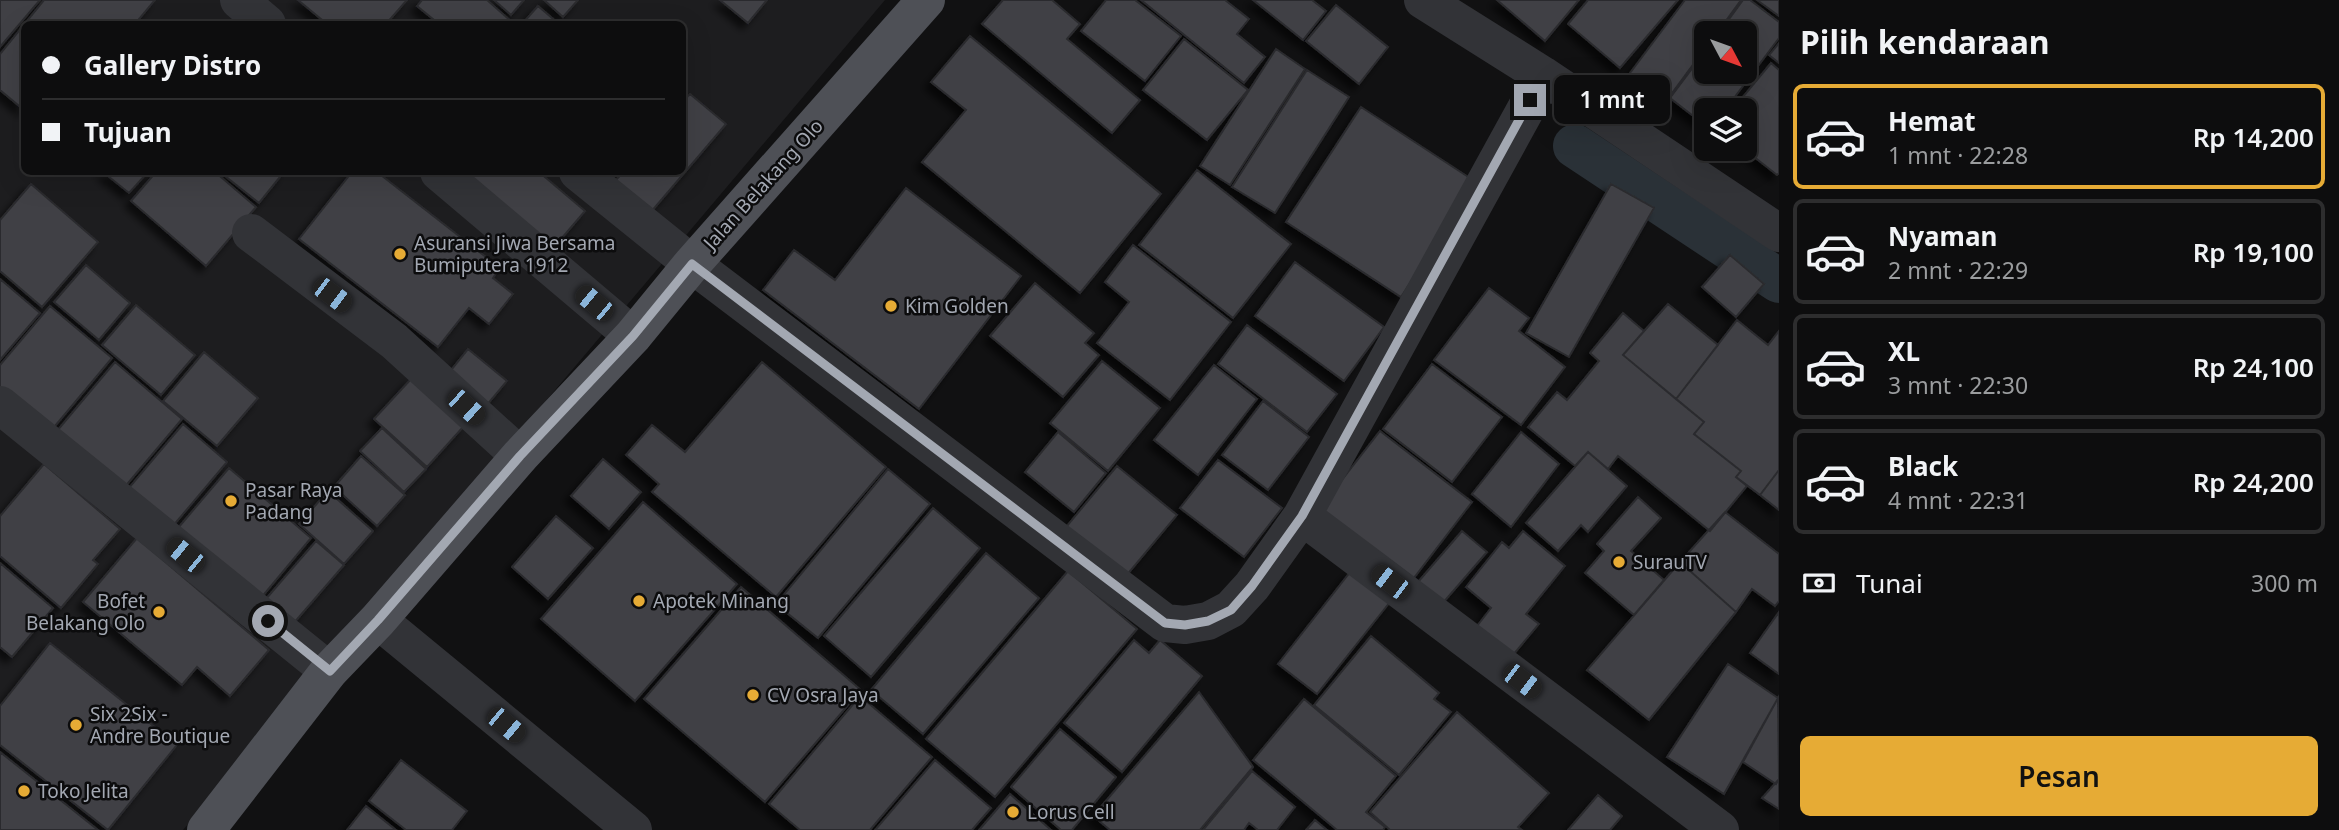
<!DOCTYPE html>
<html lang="id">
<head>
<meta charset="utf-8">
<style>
  body { margin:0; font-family:"Noto Sans",sans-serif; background:#1b1b1c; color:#f1f3f6; height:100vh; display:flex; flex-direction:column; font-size:26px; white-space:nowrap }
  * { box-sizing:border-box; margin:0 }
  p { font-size:23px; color:#9a9c9e }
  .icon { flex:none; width:38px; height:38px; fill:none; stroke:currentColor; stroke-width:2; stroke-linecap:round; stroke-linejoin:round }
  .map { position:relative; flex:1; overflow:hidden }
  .sheet { display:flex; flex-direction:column; background:#0d0d0e; width:560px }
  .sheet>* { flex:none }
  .banner { position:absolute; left:21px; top:21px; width:665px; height:154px; border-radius:10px; box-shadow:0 7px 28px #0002,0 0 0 2px #2d2d2e; display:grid; align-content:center; height:154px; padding:0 21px; background:#0d0d0e }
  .needle { width:46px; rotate:131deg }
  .buttons { position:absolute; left:1694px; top:21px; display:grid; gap:14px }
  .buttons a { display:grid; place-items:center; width:63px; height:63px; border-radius:10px; background:#0d0d0e; box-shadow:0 7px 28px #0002,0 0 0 2px #2d2d2e; font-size:35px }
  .end { position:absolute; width:32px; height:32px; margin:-16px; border:9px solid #a3a8b2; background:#111; box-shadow:0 0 0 4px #111 }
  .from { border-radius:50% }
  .bubble { position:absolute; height:49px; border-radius:10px; background:#0d0d0e; box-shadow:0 7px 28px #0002,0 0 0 2px #2d2d2e; font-size:23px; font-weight:600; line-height:49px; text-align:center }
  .car { position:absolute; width:21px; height:42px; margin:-21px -10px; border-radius:9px; box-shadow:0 0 5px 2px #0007; background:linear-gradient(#222 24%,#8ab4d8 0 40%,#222 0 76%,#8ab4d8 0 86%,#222 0) }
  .banner b { display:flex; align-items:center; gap:24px; height:66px; font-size:26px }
  .banner b+b { border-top:2px solid #2d2d2e }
  .banner i { width:18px; height:18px; background:#f1f3f6 }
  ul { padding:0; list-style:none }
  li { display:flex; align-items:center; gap:21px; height:105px; margin:0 14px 10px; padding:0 7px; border:4px solid #2d2d2e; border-radius:10px }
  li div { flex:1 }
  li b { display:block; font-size:26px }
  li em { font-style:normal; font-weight:600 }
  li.active { border-color:#e6ab35 }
  li>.icon { width:63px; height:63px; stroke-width:1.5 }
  h2 { padding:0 21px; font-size:32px; line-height:84px }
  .pay { display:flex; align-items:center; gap:18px; height:77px; padding:0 21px; font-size:26px }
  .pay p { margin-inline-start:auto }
  .cta { display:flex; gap:14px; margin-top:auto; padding:14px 21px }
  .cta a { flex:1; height:80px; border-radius:10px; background:#e6ab35; color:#111; font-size:28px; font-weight:600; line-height:80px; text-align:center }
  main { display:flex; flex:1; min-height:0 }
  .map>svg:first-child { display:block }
  .built { fill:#1d1d1f; fill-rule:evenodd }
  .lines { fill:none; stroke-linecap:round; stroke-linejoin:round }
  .canal { stroke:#2a3137; stroke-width:44 }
  .building { fill:#404145; stroke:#2b2b2e; stroke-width:2; filter:url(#shadow) }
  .minor { stroke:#323337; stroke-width:38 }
  .major { stroke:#4e5056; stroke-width:38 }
  .route { stroke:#a3a8b2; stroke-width:9 }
  .poi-dot { fill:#e6ab35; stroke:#0c0c0d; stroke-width:2.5 }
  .labels { text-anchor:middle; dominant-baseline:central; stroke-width:5; stroke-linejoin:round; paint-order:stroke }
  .street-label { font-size:19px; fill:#a3a8b2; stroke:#0c0c0d }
  .poi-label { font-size:19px; fill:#a3a8b2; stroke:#0c0c0d; text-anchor:start }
</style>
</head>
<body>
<main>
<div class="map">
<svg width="1779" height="830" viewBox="0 0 1779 830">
  <defs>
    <filter id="shadow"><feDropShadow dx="-6" dy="6" stdDeviation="3.5" flood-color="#0009"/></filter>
  </defs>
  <rect width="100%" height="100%" fill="#111112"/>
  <path class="built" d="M 0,0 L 885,0 L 183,830 L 0,830 ZM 24,24 L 682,24 L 682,172 L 24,172 Z"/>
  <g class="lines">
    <path class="canal" d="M 1575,146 L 1779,281"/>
  </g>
  <path class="building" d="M 0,0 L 40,0 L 0,47 Z
    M 44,0 L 155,0 L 135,24 L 24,24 L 24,110 L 0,90 L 0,54 Z
    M 298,0 L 407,0 L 386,24 L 327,24 Z
    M 422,0 L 487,0 L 512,22 L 510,24 L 439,24 L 417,6 Z
    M 494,0 L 524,0 L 511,15 Z
    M 544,0 L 578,0 L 563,17 Z
    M 720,0 L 767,0 L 748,23 Z
    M 1003,0 L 1052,0 L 1080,24 L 1067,39 L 1140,100 L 1112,133 L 982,24 Z
    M 1106,0 L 1135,0 L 1181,36 L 1145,81 L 1081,31 Z
    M 1141,0 L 1225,0 L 1249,19 L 1237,34 L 1265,57 L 1244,83 Z
    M 1253,0 L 1312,0 L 1326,11 L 1303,40 Z
    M 1497,0 L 1579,0 L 1545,41 Z
    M 1588,0 L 1678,0 L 1620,68 L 1568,24 Z
    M 1685,0 L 1741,0 L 1717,33 L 1706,33 L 1706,47 L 1664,104 L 1627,77 Z
    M 1743,0 L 1750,0 L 1779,22 L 1779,38 L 1725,110 L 1706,110 L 1706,126 L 1670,98 L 1706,50 L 1706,72 L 1745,72 L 1745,33 L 1719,33 Z
    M 1757,0 L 1779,0 L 1779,16 Z
    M 1336,5 L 1388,47 L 1359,84 L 1306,41 Z
    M 538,6 L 559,24 L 522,24 Z
    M 970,36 L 1161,194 L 1080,293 L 922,162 L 966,110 L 931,82 Z
    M 1184,39 L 1248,90 L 1207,140 L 1143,90 Z
    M 1779,43 L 1779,63 L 1769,55 Z
    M 1276,49 L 1305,69 L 1230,185 L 1200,166 Z
    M 1771,63 L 1779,70 L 1779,173 L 1777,175 L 1744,149 L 1745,110 L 1732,110 Z
    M 1307,70 L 1349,97 L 1275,213 L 1232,187 Z
    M 690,94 L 726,124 L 645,219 L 609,188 L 623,172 L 682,172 L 682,102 Z
    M 1361,107 L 1476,182 L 1401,297 L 1286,222 Z
    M 1197,170 L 1291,244 L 1233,318 L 1139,245 Z
    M 103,172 L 148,172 L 129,193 Z
    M 156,172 L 215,172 L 256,207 L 206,266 L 131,201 Z
    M 220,172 L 284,172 L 259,203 Z
    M 352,172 L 377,172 L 500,268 L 493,278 L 513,294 L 489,324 L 469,308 L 438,347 L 299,239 Z
    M 458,172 L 539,172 L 585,211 L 550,252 Z
    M 31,184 L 98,242 L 42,307 L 0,271 L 0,220 Z
    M 1611,184 L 1654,208 L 1569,357 L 1526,333 Z
    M 906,188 L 1021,276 L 919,409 L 763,290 L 794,250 L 835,280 Z
    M 1133,245 L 1231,322 L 1170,400 L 1097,343 L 1129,302 L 1105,282 Z
    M 1730,255 L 1764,284 L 1736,317 L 1702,287 Z
    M 1295,262 L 1384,327 L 1344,381 L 1255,316 Z
    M 86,265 L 130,303 L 99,340 L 54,302 Z
    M 0,279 L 40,313 L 0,360 Z
    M 1035,283 L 1094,333 L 1085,343 L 1099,355 L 1063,397 L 990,336 Z
    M 1489,288 L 1529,318 L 1519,331 L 1565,367 L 1521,425 L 1434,360 Z
    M 1668,304 L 1718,345 L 1676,399 L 1623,355 Z
    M 136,305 L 195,355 L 161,395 L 102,345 Z
    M 50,306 L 112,358 L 50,432 L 0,390 L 0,365 Z
    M 1623,313 L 1644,331 L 1623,355 L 1704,422 L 1694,434 L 1741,471 L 1736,477 L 1747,486 L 1710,531 L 1618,456 L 1608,469 L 1588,452 L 1575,466 L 1528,427 L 1557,392 L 1567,400 L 1599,361 L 1590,353 Z
    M 1737,320 L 1768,345 L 1779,331 L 1779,470 L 1760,495 L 1736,477 L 1741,471 L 1694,434 L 1704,422 L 1676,399 Z
    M 1247,325 L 1337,394 L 1307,432 L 1218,364 Z
    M 468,349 L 507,381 L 486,406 L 447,375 Z
    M 204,352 L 258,398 L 217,446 L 163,401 Z
    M 1102,361 L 1160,408 L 1108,471 L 1050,423 Z
    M 115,362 L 182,419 L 118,495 L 51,438 Z
    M 762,362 L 886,467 L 776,597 L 652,492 L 659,484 L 626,455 L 652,425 L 685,452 Z
    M 1432,364 L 1502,417 L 1452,482 L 1383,429 Z
    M 1214,365 L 1257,399 L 1198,475 L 1154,440 Z
    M 412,378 L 464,426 L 427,467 L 374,419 Z
    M 1263,401 L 1309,437 L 1268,490 L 1222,455 Z
    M 183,424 L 227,462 L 167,533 L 122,496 Z
    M 382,428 L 426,469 L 404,492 L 360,451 Z
    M 1380,431 L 1472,502 L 1410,583 L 1317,512 Z
    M 1058,432 L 1106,473 L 1074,512 L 1025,472 Z
    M 1521,432 L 1559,464 L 1511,527 L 1472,494 Z
    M 1588,452 L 1627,486 L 1588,532 L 1581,525 L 1558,551 L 1526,523 Z
    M 361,456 L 405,495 L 377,526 L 334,487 Z
    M 603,459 L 641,492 L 609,529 L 571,496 Z
    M 1218,460 L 1282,508 L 1244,557 L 1180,508 Z
    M 44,464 L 120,529 L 93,560 L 98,564 L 61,608 L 0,556 L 0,516 Z
    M 1117,466 L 1177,515 L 1126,576 L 1066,527 Z
    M 229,468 L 311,538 L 261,598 L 178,528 Z
    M 888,469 L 930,504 L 818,638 L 776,604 Z
    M 1779,470 L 1779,510 L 1760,495 Z
    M 328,491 L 373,531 L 344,564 L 299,524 Z
    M 1638,497 L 1661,518 L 1631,551 L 1664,580 L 1634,615 L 1585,573 L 1604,551 L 1597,544 Z
    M 643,502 L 737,584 L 635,701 L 541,619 Z
    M 933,508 L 980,548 L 871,677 L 824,636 Z
    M 1725,512 L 1779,554 L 1779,601 L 1775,606 L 1752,589 L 1736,612 L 1680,562 Z
    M 556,516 L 593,548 L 548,599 L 512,567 Z
    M 1462,531 L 1487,552 L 1442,604 L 1418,582 Z
    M 1523,531 L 1565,566 L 1526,614 L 1539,624 L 1513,655 L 1477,626 L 1491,608 L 1466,587 L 1502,542 L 1509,548 Z
    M 137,538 L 269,650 L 230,696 L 197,667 L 182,685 L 83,602 Z
    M 316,541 L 344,565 L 293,624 L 265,600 Z
    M 986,553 L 1039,598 L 923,734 L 871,690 Z
    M 1680,562 L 1736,612 L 1649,720 L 1587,670 Z
    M 0,563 L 53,608 L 12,657 L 0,647 Z
    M 1068,571 L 1137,629 L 995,797 L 926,739 Z
    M 1351,571 L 1390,602 L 1317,694 L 1278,664 Z
    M 741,587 L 861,690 L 765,802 L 644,699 Z
    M 1779,612 L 1779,674 L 1750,653 Z
    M 1371,636 L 1439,693 L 1434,699 L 1451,712 L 1399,775 L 1314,705 Z
    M 1134,640 L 1149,653 L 1160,640 L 1202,676 L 1122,772 L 1064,723 Z
    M 50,643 L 177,745 L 108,830 L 0,745 L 0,706 Z
    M 1728,664 L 1778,698 L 1724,794 L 1667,757 Z
    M 1199,692 L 1253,767 L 1200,830 L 1110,830 L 1093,816 Z
    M 860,696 L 932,757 L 870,830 L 800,830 L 769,804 Z
    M 1778,698 L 1779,779 L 1776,784 L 1743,762 Z
    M 1304,699 L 1396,776 L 1366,812 L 1385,827 L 1383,830 L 1337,830 L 1253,760 Z
    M 1457,712 L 1549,793 L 1518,827 L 1522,830 L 1390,830 L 1370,812 Z
    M 1060,729 L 1116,777 L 1072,830 L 1061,830 L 1011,787 Z
    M 0,752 L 98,830 L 0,830 Z
    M 401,760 L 467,811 L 452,830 L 406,830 L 369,801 Z
    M 935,760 L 991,808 L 972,830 L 875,830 Z
    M 1252,771 L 1295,807 L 1277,830 L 1258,830 L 1249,823 L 1244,830 L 1203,830 Z
    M 1779,779 L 1779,809 L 1762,798 Z
    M 1010,794 L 1051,830 L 979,830 Z
    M 1598,795 L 1622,816 L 1610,830 L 1568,830 Z
    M 366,806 L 396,830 L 347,830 Z
    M 1315,820 L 1327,830 L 1306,830 Z"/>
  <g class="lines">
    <path class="minor" d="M 239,0 L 267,24
      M 1423,0 L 1544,76 L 1779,233
      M 439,172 L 633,336
      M 578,172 L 692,264 L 1165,623 L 1185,625 L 1208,621 L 1231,609 L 1252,586 L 1302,516 L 1544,76
      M 251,233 L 394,341 L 520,456
      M 0,405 L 329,671
      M 1302,516 L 1720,830
      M 378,620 L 633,830"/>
    <path class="major" d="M 206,830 L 329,671 L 378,620 L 520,456 L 633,336 L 692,264 L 926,0"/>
  </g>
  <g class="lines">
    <path class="route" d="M 268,621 L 330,671 L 378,620 L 520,456 L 633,336 L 692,264 L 1165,623 L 1185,625 L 1208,621 L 1231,610 L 1252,586 L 1302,516 L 1530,100"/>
  </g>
  <g class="poi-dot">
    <circle cx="400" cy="254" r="7"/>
    <circle cx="891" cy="306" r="7"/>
    <circle cx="231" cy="501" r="7"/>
    <circle cx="1619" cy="562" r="7"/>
    <circle cx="639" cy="601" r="7"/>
    <circle cx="159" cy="612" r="7"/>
    <circle cx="753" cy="695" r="7"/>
    <circle cx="76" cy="725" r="7"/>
    <circle cx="24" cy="791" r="7"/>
    <circle cx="1013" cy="812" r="7"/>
  </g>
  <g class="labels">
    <g class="street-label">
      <text transform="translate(763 184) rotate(-48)">Jalan Belakang Olo</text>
    </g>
    <g class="poi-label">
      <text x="414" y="243">Asuransi Jiwa Bersama<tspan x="414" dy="22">Bumiputera 1912</tspan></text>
      <text x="905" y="306">Kim Golden</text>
      <text x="245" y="490">Pasar Raya<tspan x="245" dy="22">Padang</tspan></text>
      <text x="1633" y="562">SurauTV</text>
      <text x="145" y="601" text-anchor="end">Bofet<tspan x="145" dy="22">Belakang Olo</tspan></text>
      <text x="653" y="601">Apotek Minang</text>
      <text x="767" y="695">CV Osra Jaya</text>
      <text x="90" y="714">Six 2Six -<tspan x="90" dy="22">Andre Boutique</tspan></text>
      <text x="38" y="791">Toko Jelita</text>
      <text x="1027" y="812">Lorus Cell</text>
    </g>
  </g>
</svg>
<div class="buttons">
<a><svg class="needle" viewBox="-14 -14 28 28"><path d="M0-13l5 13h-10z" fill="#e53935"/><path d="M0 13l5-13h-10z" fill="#9a9c9e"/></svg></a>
<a><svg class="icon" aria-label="layers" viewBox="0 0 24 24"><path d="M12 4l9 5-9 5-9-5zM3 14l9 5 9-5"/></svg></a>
</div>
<i class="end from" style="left:268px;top:621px"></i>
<i class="end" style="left:1530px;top:100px"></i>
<div class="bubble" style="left:1554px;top:75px;width:116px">1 mnt</div>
<i class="car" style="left:332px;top:295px;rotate:127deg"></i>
<i class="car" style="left:594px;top:303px;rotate:310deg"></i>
<i class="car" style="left:466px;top:407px;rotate:132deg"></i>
<i class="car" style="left:185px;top:555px;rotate:309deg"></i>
<i class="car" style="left:1390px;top:582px;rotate:307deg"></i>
<i class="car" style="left:1522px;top:681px;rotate:127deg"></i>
<i class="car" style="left:506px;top:725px;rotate:130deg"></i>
<div class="banner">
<b><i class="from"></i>Gallery Distro</b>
<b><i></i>Tujuan</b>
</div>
</div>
<section class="sheet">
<h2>Pilih kendaraan</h2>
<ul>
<li class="active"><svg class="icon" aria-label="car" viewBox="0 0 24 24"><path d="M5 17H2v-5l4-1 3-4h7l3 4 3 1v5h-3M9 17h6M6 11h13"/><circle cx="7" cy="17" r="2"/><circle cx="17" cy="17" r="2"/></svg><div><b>Hemat</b><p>1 mnt · 22:28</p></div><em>Rp 14,200</em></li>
<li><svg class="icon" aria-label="car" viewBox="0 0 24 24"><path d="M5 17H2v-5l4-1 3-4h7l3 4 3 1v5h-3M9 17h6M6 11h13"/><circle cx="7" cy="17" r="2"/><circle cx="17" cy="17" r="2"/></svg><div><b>Nyaman</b><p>2 mnt · 22:29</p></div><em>Rp 19,100</em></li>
<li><svg class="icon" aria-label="car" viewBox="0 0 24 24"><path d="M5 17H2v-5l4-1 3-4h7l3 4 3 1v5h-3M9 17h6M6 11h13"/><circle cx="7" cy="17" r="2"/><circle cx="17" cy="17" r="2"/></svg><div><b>XL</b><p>3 mnt · 22:30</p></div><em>Rp 24,100</em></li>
<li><svg class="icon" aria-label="car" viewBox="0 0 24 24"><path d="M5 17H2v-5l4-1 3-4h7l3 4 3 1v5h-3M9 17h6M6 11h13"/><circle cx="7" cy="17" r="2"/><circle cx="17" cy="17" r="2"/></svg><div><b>Black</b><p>4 mnt · 22:31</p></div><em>Rp 24,200</em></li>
</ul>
<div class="pay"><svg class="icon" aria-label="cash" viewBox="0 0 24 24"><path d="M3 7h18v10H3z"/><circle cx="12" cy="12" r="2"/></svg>Tunai<p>300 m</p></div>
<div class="cta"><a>Pesan</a></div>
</section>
</main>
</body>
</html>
